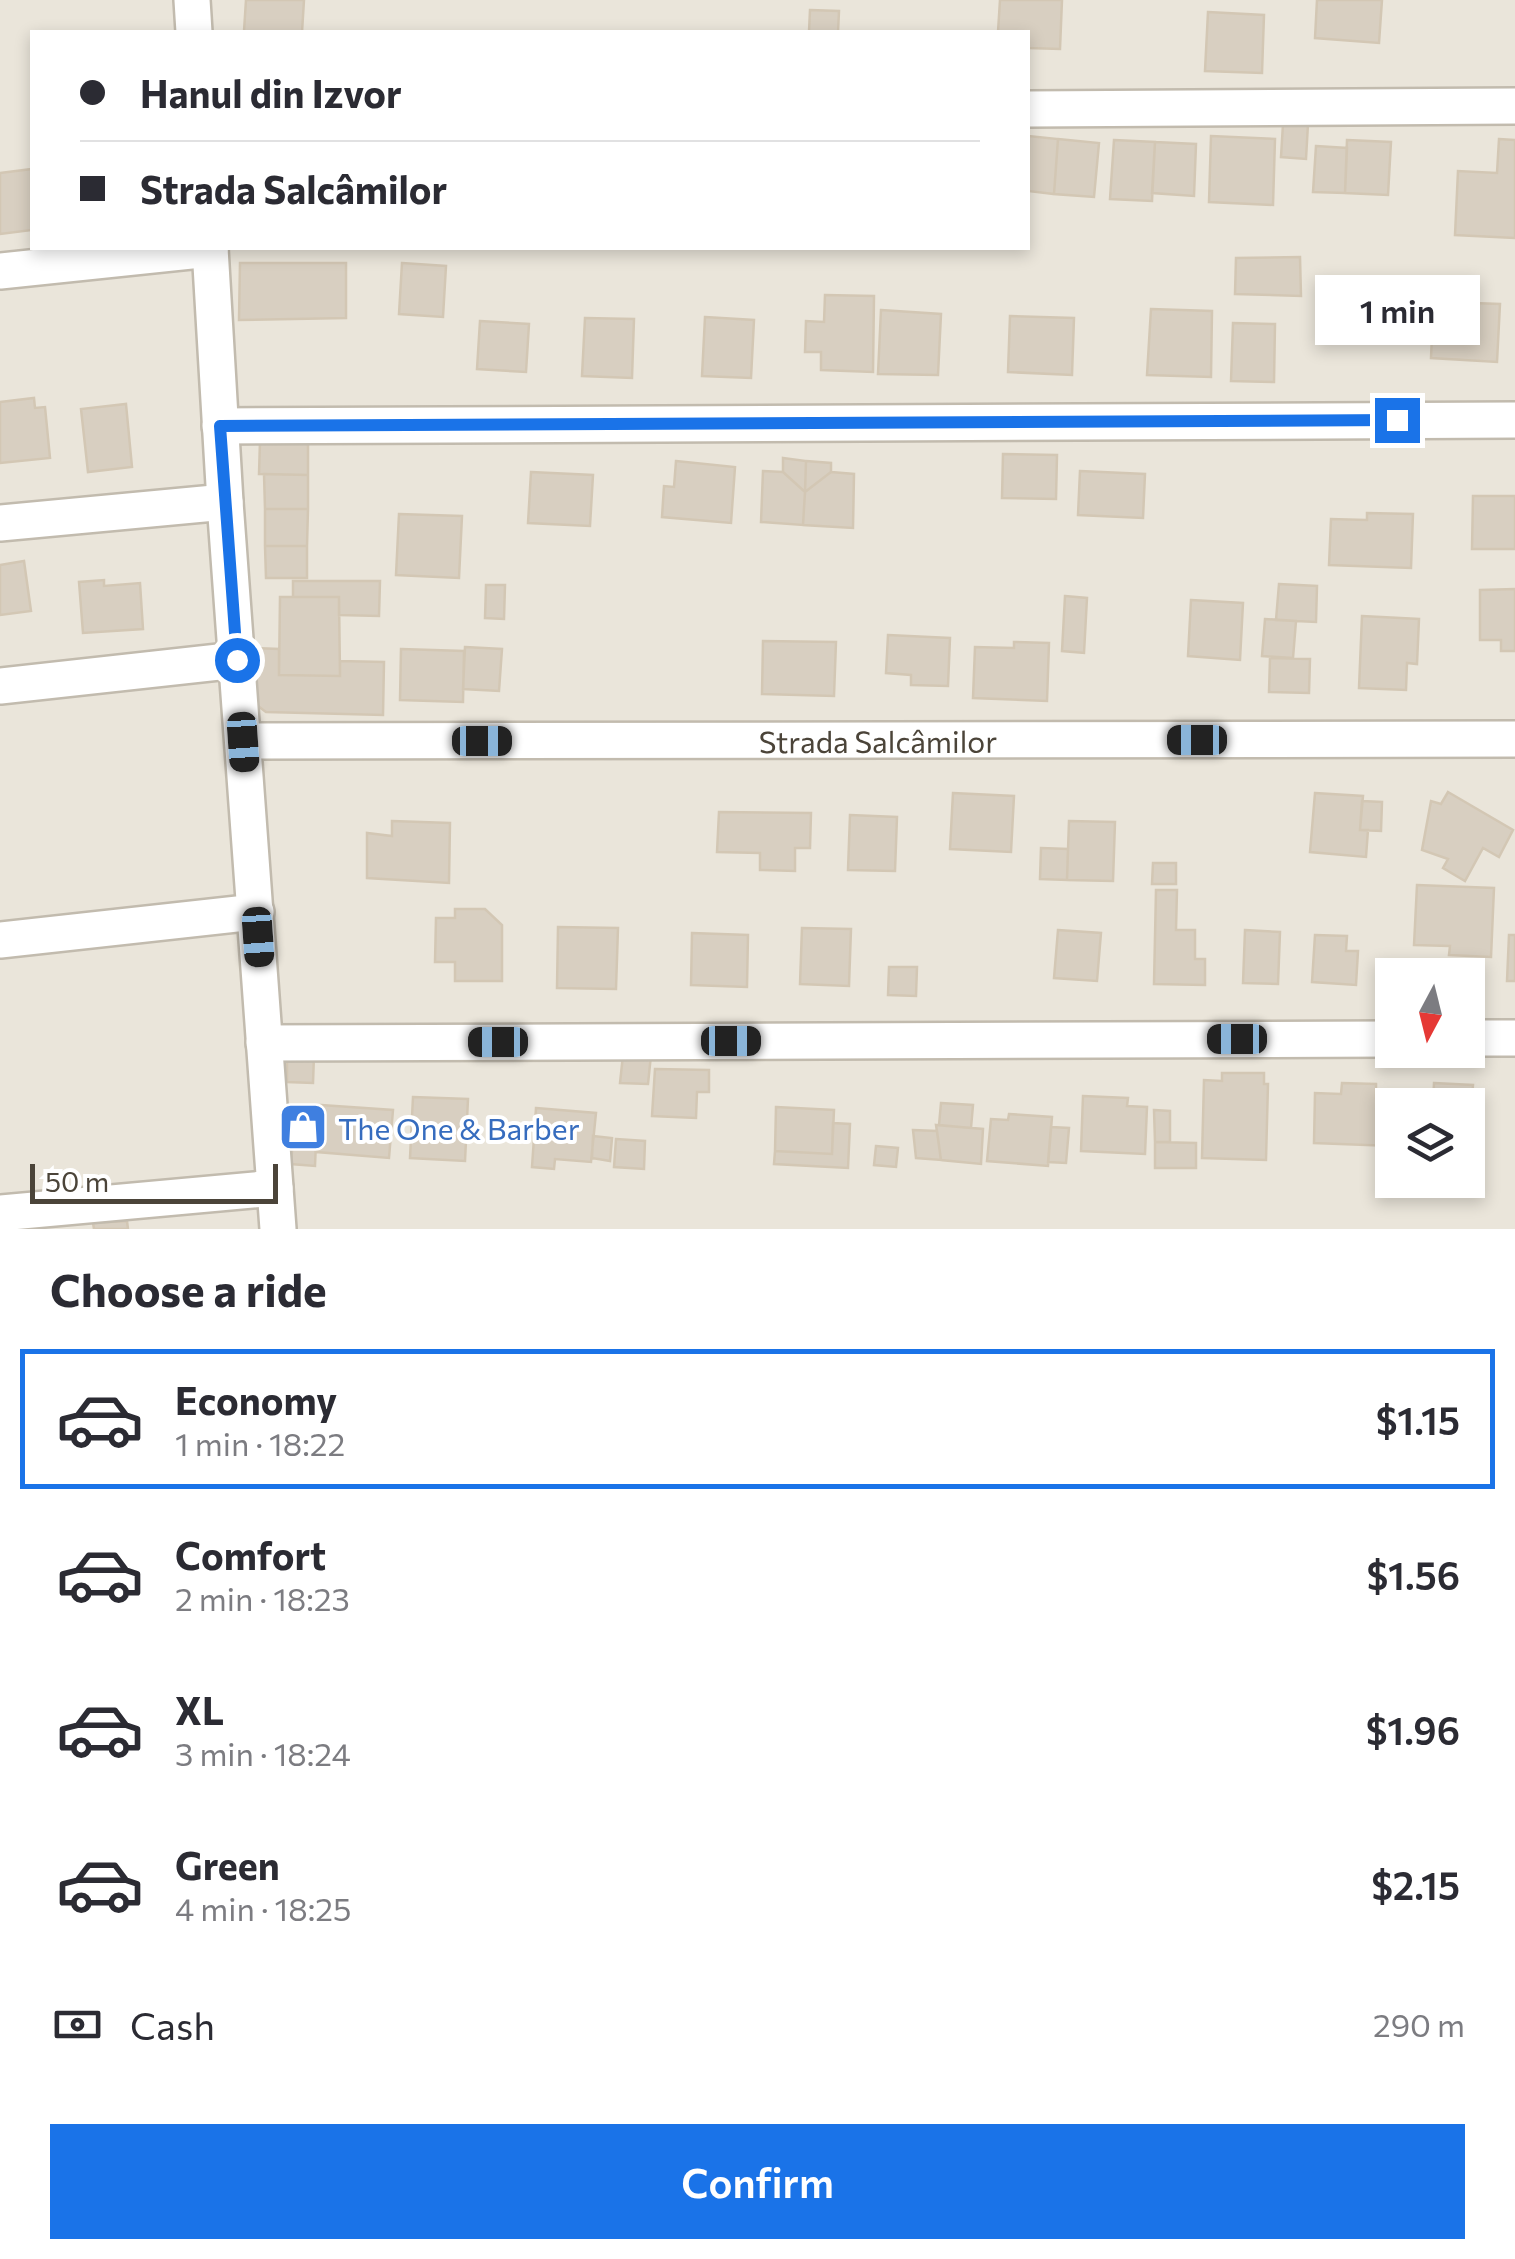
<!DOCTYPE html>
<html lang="en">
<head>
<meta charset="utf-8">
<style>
  body { margin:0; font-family:Commissioner,sans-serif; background:#f7f7f7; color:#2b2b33; height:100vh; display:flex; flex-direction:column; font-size:38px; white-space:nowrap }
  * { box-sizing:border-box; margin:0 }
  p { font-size:32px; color:#7c7c81 }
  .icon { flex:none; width:55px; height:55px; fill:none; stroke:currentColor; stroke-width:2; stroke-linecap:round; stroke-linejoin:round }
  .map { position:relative; height:1229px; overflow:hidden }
  .sheet { display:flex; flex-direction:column; background:#fff; flex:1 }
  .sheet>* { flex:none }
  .guide { position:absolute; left:30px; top:30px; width:1000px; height:220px; border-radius:0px; box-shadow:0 5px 15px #0003; display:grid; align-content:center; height:220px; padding:0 50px; background:#fff }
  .needle { width:65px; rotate:187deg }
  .fabs { position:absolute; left:1375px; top:958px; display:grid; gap:20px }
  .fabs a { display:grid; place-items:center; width:110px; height:110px; border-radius:0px; background:#fff; box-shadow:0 5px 15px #0003; font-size:50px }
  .scale { position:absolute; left:30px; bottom:25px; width:248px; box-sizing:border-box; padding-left:10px; border:5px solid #4b4439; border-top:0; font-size:28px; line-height:35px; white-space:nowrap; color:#4b4439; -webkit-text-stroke:8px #fff; paint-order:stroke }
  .end { position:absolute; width:45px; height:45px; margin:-22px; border:12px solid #1a73e8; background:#fff; box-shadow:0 0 0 5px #fff }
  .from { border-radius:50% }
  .bubble { position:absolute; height:70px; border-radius:0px; background:#fff; box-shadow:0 5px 15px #0003; font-size:32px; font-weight:600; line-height:70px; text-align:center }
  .car { position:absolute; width:30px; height:60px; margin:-30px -15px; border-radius:12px; box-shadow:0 0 8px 2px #0007; background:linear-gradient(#222 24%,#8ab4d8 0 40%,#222 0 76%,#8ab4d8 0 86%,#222 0) }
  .guide b { display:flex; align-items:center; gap:35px; height:95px; font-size:38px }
  .guide b+b { border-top:2px solid #e1e1e2 }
  .guide i { width:25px; height:25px; background:#2b2b33 }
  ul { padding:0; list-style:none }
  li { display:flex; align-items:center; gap:30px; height:140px; margin:0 20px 15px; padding:0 30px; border:5px solid transparent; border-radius:0px }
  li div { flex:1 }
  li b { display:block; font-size:38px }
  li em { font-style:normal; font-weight:600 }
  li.active { border-color:#1a73e8 }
  li>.icon { width:90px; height:90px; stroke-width:1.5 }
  h2 { padding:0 50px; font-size:45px; line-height:120px }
  .pay { display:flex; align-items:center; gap:25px; height:110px; padding:0 50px; font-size:38px }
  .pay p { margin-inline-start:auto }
  .button { display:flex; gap:20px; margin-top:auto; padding:20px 50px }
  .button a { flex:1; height:115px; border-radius:0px; background:#1a73e8; color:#fff; font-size:40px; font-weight:600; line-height:115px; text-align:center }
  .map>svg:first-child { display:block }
  .residential { fill:#eae5da; fill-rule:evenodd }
  .building { fill:#d8cfc1; stroke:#d3c7b4; stroke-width:2.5 }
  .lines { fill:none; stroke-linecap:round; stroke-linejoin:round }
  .minor-casing { stroke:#c2bbae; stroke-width:40 }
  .minor { stroke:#fff; stroke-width:35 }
  .route { stroke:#1a73e8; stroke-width:12 }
  .labels { text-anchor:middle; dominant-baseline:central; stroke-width:8; stroke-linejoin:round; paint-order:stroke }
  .street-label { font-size:30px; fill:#4b4439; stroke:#fff }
  .shop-label { font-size:30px; fill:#366cbe; stroke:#fff; text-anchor:start }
</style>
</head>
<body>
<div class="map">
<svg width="1515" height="1229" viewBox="0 0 1515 1229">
  <rect width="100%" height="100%" fill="#f6f3ec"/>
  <path class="residential" d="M 0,0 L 1515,0 L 1515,1229 L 0,1229 ZM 32,32 L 1028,32 L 1028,248 L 32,248 ZM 1392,975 L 1468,975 L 1468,1050 L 1392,1050 ZM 1392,1105 L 1468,1105 L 1468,1180 L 1392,1180 Z"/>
  <path class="building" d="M 246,0 L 304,0 L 302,32 L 244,31 Z
    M 1000,0 L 1062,0 L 1060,49 L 1028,48 L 1028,32 L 998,32 Z
    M 1317,0 L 1382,0 L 1379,43 L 1315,38 Z
    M 810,10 L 839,11 L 838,32 L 809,32 Z
    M 1208,12 L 1264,15 L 1262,73 L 1205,71 Z
    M 1283,124 L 1308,124 L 1306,159 L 1281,157 Z
    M 1028,136 L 1058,139 L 1054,194 L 1028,191 Z
    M 1211,136 L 1275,139 L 1273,205 L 1209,202 Z
    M 1058,139 L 1099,143 L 1094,197 L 1054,194 Z
    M 1499,139 L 1515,140 L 1515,238 L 1455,235 L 1458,171 L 1497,173 Z
    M 1114,140 L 1155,142 L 1152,201 L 1110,199 Z
    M 1347,140 L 1391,142 L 1388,195 L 1345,193 Z
    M 1155,142 L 1196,144 L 1194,196 L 1152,193 Z
    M 1316,146 L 1347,148 L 1345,193 L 1313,192 Z
    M 32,169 L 32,230 L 0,234 L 0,173 Z
    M 1300,257 L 1301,296 L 1235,294 L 1236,258 Z
    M 240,263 L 346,263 L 346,318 L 239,320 Z
    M 402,263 L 446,266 L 443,317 L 399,314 Z
    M 825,295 L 874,296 L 873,372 L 821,370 L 821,352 L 805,352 L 806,321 L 824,322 Z
    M 1444,302 L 1500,304 L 1497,362 L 1431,358 L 1433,312 L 1444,313 Z
    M 1151,309 L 1212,311 L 1211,377 L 1147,375 Z
    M 881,310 L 941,314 L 938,375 L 878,374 Z
    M 1010,316 L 1074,318 L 1072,375 L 1008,372 Z
    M 705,317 L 754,320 L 751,378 L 702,376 Z
    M 585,318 L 634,319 L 632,378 L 582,376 Z
    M 480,321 L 529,324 L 526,372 L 477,369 Z
    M 1233,323 L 1275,324 L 1274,382 L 1231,381 Z
    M 34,398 L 35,408 L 45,407 L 50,458 L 0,463 L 0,402 Z
    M 126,404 L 132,467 L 88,472 L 81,409 Z
    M 260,441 L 308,441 L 308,475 L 259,474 Z
    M 1003,454 L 1057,455 L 1056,499 L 1002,498 Z
    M 783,458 L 806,461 L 805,492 L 783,472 Z
    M 676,461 L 735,467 L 731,523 L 662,517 L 664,486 L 674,487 Z
    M 806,461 L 831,463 L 831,472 L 805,492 Z
    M 763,471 L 783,472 L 805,492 L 803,525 L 761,522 Z
    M 1080,471 L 1145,474 L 1143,518 L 1078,515 Z
    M 531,472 L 593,475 L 590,526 L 528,523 Z
    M 831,472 L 854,474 L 853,528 L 803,525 L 805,492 Z
    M 264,474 L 308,475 L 308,509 L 265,509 Z
    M 1473,496 L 1515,496 L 1515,549 L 1472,549 Z
    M 265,509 L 308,509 L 307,546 L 265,546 Z
    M 1367,513 L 1413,514 L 1411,568 L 1329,565 L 1331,519 L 1367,520 Z
    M 399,514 L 462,516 L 459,578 L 396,575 Z
    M 265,546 L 307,546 L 307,578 L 266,578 Z
    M 24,561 L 31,611 L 0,615 L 0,565 Z
    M 104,580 L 104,586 L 140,583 L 143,629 L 83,633 L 79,582 Z
    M 293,581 L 380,581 L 379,616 L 339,615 L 339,597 L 293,597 Z
    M 1279,584 L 1317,586 L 1316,622 L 1276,620 Z
    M 486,585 L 505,585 L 504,619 L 485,618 Z
    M 1515,589 L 1515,651 L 1501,651 L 1501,640 L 1480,640 L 1480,590 Z
    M 1065,596 L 1087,598 L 1084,653 L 1062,651 Z
    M 280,597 L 339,597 L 340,676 L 279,675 Z
    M 1191,600 L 1243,603 L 1240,660 L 1188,656 Z
    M 1362,616 L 1419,619 L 1417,664 L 1407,663 L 1406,690 L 1359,688 Z
    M 1265,619 L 1296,621 L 1293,658 L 1262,656 Z
    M 888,635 L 950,638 L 948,686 L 911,685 L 911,675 L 886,673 Z
    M 763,641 L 836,642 L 834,696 L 762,694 Z
    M 1014,642 L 1049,643 L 1047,701 L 973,698 L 975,647 L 1014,648 Z
    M 465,647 L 502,649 L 499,691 L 463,689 Z
    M 254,648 L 279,649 L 279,675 L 340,676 L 340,661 L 384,662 L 383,715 L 266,712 L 254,703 L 253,698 Z
    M 401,649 L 464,651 L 463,702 L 400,700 Z
    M 1270,658 L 1310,659 L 1309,693 L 1269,692 Z
    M 1448,792 L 1513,830 L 1499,857 L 1483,848 L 1465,881 L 1443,868 L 1448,859 L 1422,850 L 1431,801 L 1441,804 Z
    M 953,793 L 1014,796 L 1011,852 L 950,849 Z
    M 1315,793 L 1363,796 L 1360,830 L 1368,830 L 1366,857 L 1310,852 Z
    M 1362,801 L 1382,802 L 1381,831 L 1360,830 Z
    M 719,812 L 811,813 L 810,848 L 795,848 L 795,871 L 760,870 L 760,853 L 717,852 Z
    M 850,815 L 897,817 L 895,871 L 848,870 Z
    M 392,821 L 450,823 L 449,883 L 367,878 L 367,833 L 392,836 Z
    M 1069,821 L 1115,822 L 1113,881 L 1067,880 Z
    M 1041,848 L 1068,849 L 1067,880 L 1040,879 Z
    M 1153,863 L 1176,863 L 1176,884 L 1152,884 Z
    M 1417,885 L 1494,888 L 1491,957 L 1449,955 L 1450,946 L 1414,945 Z
    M 1156,890 L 1177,890 L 1176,930 L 1195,930 L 1195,959 L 1205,959 L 1205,985 L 1154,984 Z
    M 455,909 L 485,909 L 502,925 L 502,981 L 455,981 L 455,962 L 435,962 L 436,918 L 455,918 Z
    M 558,927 L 618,928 L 616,989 L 557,988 Z
    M 802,928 L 851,929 L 849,986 L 800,984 Z
    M 1058,930 L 1101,933 L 1097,981 L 1054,978 Z
    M 1245,930 L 1280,932 L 1278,984 L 1243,983 Z
    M 692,933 L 748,935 L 747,987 L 691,985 Z
    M 1315,935 L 1347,936 L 1346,951 L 1358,951 L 1356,985 L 1312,982 Z
    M 1509,935 L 1515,935 L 1515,981 L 1507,981 Z
    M 889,967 L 917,967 L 916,996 L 888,995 Z
    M 287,1054 L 314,1055 L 313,1083 L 287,1082 Z
    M 623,1055 L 651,1055 L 648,1084 L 620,1083 Z
    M 655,1069 L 709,1070 L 709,1092 L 697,1092 L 696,1118 L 652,1116 Z
    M 1222,1073 L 1264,1073 L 1264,1084 L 1268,1084 L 1266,1160 L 1202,1158 L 1204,1080 L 1222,1081 Z
    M 1342,1083 L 1376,1084 L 1376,1098 L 1404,1099 L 1403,1105 L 1392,1105 L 1392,1146 L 1314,1143 L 1315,1093 L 1341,1094 Z
    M 1434,1083 L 1473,1085 L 1470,1127 L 1468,1105 L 1433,1105 Z
    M 1083,1096 L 1128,1098 L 1127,1106 L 1147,1107 L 1145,1154 L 1081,1151 Z
    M 413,1097 L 468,1099 L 465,1161 L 410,1158 Z
    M 941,1103 L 973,1105 L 971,1128 L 939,1125 Z
    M 321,1105 L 393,1110 L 389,1158 L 317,1152 Z
    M 776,1107 L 834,1110 L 832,1154 L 775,1151 Z
    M 536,1108 L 596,1113 L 591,1162 L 555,1159 L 554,1169 L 532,1167 Z
    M 1154,1110 L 1170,1111 L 1170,1142 L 1155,1142 Z
    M 1009,1114 L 1052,1117 L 1048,1166 L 987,1161 L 991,1119 L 1008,1120 Z
    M 295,1115 L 317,1116 L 315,1166 L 291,1164 Z
    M 833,1123 L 850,1124 L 848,1168 L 774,1164 L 775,1151 L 832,1154 Z
    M 936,1125 L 983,1129 L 981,1164 L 941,1160 Z
    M 1051,1127 L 1069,1128 L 1066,1163 L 1048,1162 Z
    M 913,1130 L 937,1131 L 941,1160 L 916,1158 Z
    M 593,1136 L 612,1138 L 610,1161 L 592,1158 Z
    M 616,1139 L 645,1141 L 644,1169 L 614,1167 Z
    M 1155,1142 L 1196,1143 L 1196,1168 L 1155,1168 Z
    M 876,1146 L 898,1148 L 896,1167 L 874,1165 Z
    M 127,1221 L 128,1229 L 94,1229 L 93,1223 Z"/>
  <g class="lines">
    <g class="minor-casing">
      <g id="minor">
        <path d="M 192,0 L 194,32"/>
        <path d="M 1028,109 L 1515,106"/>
        <path d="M 210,248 L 225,502 L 278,1229"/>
        <path d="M 0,271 L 210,249"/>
        <path d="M 220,426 L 1515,420"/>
        <path d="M 0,523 L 225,502"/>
        <path d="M 0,686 L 237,660"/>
        <path id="s1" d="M 243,741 L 1515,739"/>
        <path d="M 0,940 L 256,912"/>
        <path d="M 1468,1038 L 1515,1038"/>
        <path d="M 264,1043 L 1392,1039"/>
        <path d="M 0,1213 L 275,1188"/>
      </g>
    </g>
    <use href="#minor" class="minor"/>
  </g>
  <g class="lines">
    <path class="route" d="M 237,660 L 220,426 L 1397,420"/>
  </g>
  <defs>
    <g id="shop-square" transform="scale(2.5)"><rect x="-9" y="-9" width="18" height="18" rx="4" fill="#3f7fe0" stroke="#fff"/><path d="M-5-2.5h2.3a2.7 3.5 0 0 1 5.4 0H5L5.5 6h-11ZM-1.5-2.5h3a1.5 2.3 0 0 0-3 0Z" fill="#fff"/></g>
  </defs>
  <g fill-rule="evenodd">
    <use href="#shop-square" x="303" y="1127"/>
  </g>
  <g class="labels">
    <g class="street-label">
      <text stroke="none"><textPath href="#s1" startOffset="635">Strada Salcâmilor</textPath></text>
    </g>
    <g class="shop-label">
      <text x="338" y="1127">The One &amp; Barber</text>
    </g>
  </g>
</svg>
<div class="fabs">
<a><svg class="needle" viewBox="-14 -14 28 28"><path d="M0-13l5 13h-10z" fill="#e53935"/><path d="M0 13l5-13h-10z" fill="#7c7c81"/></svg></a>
<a><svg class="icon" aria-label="layers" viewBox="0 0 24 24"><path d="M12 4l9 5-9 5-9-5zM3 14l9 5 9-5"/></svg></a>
</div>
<div class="scale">50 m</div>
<i class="end from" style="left:237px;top:660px"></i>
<i class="end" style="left:1397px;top:420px"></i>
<div class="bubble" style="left:1315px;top:275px;width:165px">1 min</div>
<i class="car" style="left:1197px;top:740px;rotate:270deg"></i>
<i class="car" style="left:482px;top:741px;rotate:90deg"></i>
<i class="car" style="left:243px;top:742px;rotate:176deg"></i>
<i class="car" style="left:258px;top:937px;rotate:176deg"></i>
<i class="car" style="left:1237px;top:1039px;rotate:270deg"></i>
<i class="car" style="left:731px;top:1041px;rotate:90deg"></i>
<i class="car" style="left:498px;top:1042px;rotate:270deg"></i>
<div class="guide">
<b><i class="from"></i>Hanul din Izvor</b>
<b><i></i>Strada Salcâmilor</b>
</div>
</div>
<section class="sheet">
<h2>Choose a ride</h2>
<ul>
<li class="active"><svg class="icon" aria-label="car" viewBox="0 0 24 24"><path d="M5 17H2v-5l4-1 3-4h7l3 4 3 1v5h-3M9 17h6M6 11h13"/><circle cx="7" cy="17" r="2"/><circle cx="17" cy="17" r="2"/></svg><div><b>Economy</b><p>1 min · 18:22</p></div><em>$1.15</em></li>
<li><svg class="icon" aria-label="car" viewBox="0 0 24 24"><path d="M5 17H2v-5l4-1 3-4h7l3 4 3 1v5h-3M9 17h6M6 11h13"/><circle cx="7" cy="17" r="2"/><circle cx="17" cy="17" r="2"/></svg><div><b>Comfort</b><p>2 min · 18:23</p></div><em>$1.56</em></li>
<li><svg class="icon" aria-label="car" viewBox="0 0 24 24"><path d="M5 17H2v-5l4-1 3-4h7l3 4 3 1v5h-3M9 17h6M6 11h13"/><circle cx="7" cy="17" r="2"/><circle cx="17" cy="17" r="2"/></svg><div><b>XL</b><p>3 min · 18:24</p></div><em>$1.96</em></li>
<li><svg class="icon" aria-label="car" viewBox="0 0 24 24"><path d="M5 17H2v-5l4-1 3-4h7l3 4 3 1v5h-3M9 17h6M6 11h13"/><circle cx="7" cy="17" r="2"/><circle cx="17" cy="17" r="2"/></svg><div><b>Green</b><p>4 min · 18:25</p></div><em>$2.15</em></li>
</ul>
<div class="pay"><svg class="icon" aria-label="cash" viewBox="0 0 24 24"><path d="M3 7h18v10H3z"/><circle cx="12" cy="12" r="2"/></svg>Cash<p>290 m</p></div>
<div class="button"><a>Confirm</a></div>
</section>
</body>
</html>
